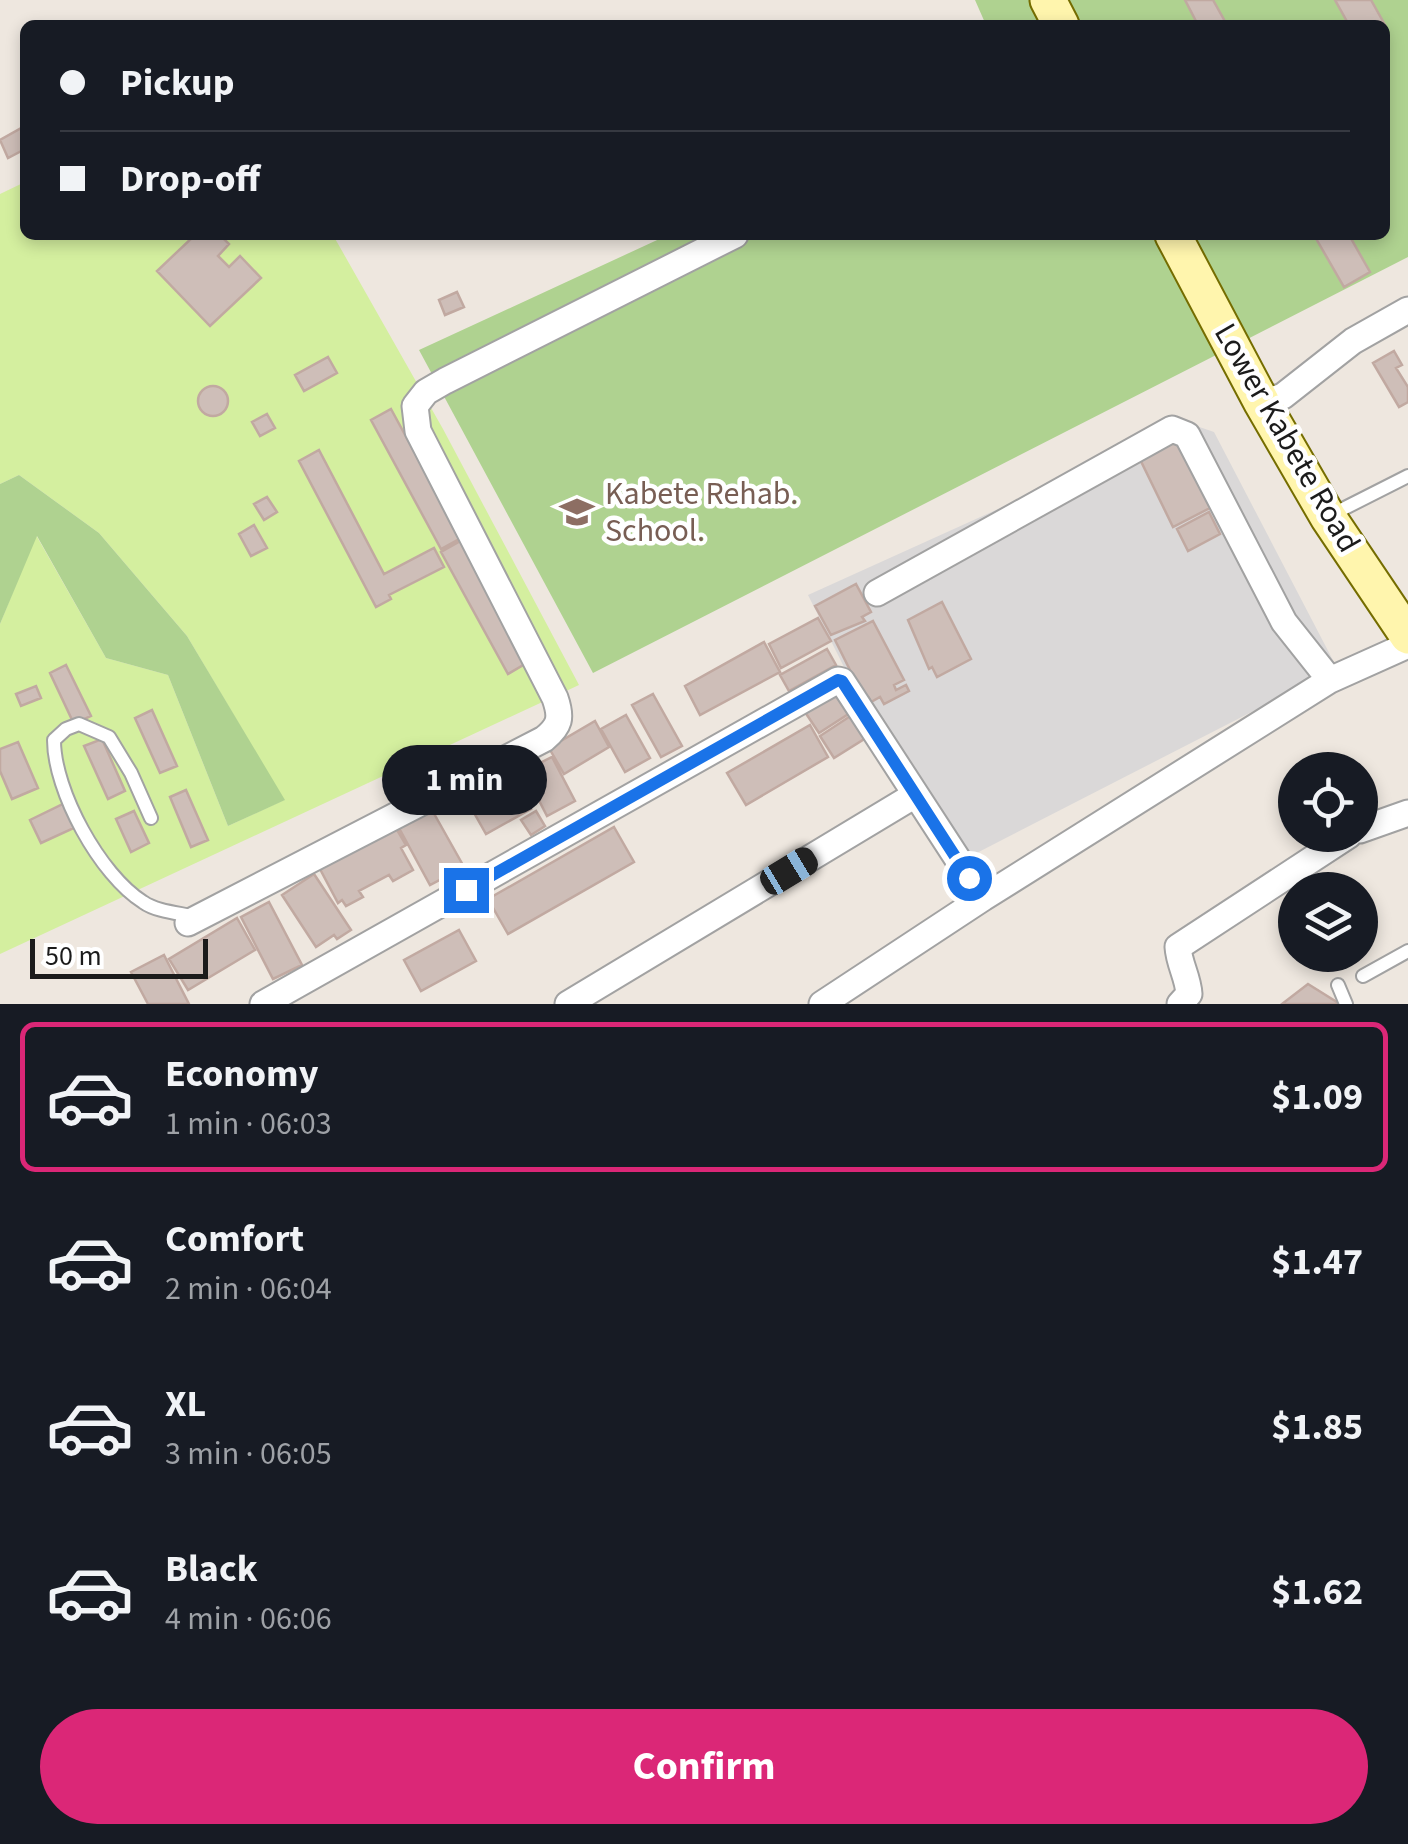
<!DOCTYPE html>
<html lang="en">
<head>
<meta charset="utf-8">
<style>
  body { margin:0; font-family:"Source Sans 3",sans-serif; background:#20242c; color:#f1f3f6; height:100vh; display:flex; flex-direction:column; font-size:38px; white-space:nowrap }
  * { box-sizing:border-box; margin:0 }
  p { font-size:32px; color:#9ea1a6 }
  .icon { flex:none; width:55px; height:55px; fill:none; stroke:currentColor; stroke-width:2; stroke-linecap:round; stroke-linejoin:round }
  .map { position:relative; height:1004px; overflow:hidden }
  .drawer { display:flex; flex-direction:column; background:#171b24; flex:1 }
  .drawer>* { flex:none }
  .hud { position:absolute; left:20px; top:20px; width:1370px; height:220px; border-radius:15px; box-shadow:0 5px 15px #0003; display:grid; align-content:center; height:220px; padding:0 40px; background:#171b24 }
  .fabs { position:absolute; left:1278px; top:752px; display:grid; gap:20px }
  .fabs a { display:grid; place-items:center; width:100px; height:100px; border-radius:50%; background:#171b24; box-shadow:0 5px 15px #0003; font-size:50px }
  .scale { position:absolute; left:30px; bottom:25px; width:178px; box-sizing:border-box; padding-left:10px; border:5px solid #1b1b1b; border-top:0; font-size:28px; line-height:35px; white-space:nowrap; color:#1b1b1b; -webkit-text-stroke:8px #fff; paint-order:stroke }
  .end { position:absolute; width:45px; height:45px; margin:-22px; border:12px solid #1a73e8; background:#fff; box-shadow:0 0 0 5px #fff }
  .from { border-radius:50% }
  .bubble { position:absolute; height:70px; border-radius:35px; background:#171b24; box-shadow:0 5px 15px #0003; font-size:32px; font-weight:700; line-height:70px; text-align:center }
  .car { position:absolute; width:30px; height:60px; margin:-30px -15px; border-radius:12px; box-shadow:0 0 8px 2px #0007; background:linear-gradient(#222 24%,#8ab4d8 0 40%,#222 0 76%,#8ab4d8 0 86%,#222 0) }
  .hud b { display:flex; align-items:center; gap:35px; height:95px; font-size:38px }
  .hud b+b { border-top:2px solid #363941 }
  .hud i { width:25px; height:25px; background:#f1f3f6 }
  ul { padding:18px 0 0; list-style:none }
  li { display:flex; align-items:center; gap:30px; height:150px; margin:0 20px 15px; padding:0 20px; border:5px solid transparent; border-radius:15px }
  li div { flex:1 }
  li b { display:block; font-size:38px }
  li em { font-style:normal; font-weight:700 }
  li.current { border-color:#db2777 }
  li>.icon { width:90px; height:90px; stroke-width:1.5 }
  .cta { display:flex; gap:20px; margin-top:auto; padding:20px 40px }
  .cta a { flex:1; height:115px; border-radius:60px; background:#db2777; color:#fff; font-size:40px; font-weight:700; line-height:115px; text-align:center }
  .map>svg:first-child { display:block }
  .residential { fill:#dad8d8 }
  .grass { fill:#d4ef9f }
  .forest { fill:#afd290 }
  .building { fill:#cebeb8; stroke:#c1a9a1; stroke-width:2.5 }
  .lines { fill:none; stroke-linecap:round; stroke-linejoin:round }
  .lane-casing { stroke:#a2a2a2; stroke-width:16 }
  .street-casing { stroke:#a2a2a2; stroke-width:29 }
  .secondary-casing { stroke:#756d00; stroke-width:39 }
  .lane { stroke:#fff; stroke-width:12 }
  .street { stroke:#fff; stroke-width:25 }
  .secondary { stroke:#fff5ad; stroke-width:35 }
  .route { stroke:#1a73e8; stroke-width:12 }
  .labels { text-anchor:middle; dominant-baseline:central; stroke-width:9; stroke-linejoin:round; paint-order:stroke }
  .street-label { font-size:32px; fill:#1b1b1b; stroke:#fff }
  .education-label { font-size:32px; fill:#785e54; stroke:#fff; text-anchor:start }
</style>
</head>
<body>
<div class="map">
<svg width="1408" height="1004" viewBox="0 0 1408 1004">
  <rect width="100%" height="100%" fill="#eee7df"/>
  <path class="residential" d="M 1179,420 L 1214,432 L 1337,668 L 967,858 L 875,729 L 808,595 L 1093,466 Z"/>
  <path class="grass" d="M 25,182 L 25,235 L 333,235 L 443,429 L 579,685 L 0,954 L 0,624 L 36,535 L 106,658 L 168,675 L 228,826 L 284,800 L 187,636 L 99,533 L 19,475 L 0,484 L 0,194 Z"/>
  <path class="forest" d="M 975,0 L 1408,0 L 1408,257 L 593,673 L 419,350 L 668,235 L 1385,235 L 1385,25 L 986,25 Z
    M 19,475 L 99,533 L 187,636 L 285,800 L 228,826 L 168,675 L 106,658 L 37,536 L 0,624 L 0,484 Z"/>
  <path class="building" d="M 1185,0 L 1213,0 L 1227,25 L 1198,25 Z
    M 1335,0 L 1371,0 L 1385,25 L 1349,25 Z
    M 25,126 L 25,149 L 8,158 L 0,140 Z
    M 195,235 L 220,235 L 229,244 L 218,256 L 229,267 L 240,256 L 261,278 L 210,326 L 157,271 Z
    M 1314,235 L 1349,235 L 1370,272 L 1344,287 Z
    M 457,292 L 464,307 L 445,315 L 439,300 Z
    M 1394,351 L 1402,365 L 1396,368 L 1408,387 L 1408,402 L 1399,407 L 1373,363 Z
    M 328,357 L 337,373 L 304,391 L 295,375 Z
    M198 401a15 15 0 1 1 30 0a15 15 0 1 1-30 0Z
    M 391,409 L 461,538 L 441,549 L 371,420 Z
    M 267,414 L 275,428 L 260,436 L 252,422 Z
    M 1173,433 L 1210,508 L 1173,527 L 1136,451 Z
    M 319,450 L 384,574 L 434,548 L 444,567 L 389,595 L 391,599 L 376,607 L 299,461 Z
    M 267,497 L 277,512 L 264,520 L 254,504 Z
    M 1209,512 L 1220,534 L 1188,551 L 1177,529 Z
    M 254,525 L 267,548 L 251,556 L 239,534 Z
    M 464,539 L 530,661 L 508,674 L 441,552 Z
    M 856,584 L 871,612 L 862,617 L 865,621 L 831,635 L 815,606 Z
    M 942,602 L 971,659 L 937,677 L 932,667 L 929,669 L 908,620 Z
    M 818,618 L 831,641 L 781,668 L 769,644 Z
    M 873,621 L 904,680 L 894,685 L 896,690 L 906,685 L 909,691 L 884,704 L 880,697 L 871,702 L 869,698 L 865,700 L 835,640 Z
    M 764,642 L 780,672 L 700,715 L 685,686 Z
    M 827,649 L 836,665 L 789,691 L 780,675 Z
    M 66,665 L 91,716 L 74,724 L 50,673 Z
    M 36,686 L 41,698 L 21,706 L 16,694 Z
    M 839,689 L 853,711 L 819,733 L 805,712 Z
    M 653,694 L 682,746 L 661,757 L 632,705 Z
    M 152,710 L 177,766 L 160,773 L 135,718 Z
    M 855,713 L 869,736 L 834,758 L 820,736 Z
    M 626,715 L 650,758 L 625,772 L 601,729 Z
    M 595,721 L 609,747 L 564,774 L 549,748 Z
    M 810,725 L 828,757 L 746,805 L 727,773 Z
    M 102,739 L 125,791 L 108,799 L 84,746 Z
    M 18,742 L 38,788 L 12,799 L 0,771 L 0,749 Z
    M 552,757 L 575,801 L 547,816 L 524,771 Z
    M 510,770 L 531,809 L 486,834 L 464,795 Z
    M 186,790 L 208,840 L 191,847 L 170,797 Z
    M 63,804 L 74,828 L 41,843 L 30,820 Z
    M 432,810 L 464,867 L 430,885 L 399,828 Z
    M 134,811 L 149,843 L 131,852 L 116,819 Z
    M 536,811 L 545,826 L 531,835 L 521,820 Z
    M 614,827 L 634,862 L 508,934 L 488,899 Z
    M 396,828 L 406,845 L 401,848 L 413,870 L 393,881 L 389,875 L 359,891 L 363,897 L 346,906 L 342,900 L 338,903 L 320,869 Z
    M 314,874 L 351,930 L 337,939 L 334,935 L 316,947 L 282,895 Z
    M 269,902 L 302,965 L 273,979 L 241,917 Z
    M 237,918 L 255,950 L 188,990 L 169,959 Z
    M 459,930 L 476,961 L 421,991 L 404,960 Z
    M 164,955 L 189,1004 L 148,1004 L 131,972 Z
    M 1308,984 L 1340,1004 L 1282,1004 Z"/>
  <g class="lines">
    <g class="lane-casing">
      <path id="lane" d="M 1331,515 L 1408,476
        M 151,818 L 131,773 L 109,737 L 79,724 L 66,729 L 54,740 C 54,791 100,875 143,902 C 157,912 180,913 196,917
        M 1363,976 L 1408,951
        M 1338,985 L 1346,1004"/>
    </g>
    <g class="street-casing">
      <path id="street" d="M 1262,403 L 1283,396 L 1353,341 L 1408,310
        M 877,593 L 1172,429 L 1187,435 L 1284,622 L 1330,680
        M 1360,830 L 1408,813
        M 188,923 L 544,739 C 560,726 562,718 555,698 L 418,431 L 415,406 L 426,392 L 445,381 L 735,235
        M 263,1004 L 838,680 L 842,681 L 983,898 L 1330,680 L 1408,645
        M 568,1004 L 915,795
        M 822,1004 L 983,898
        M 1180,1004 L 1189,994 C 1188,977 1179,964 1178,947 L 1349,835"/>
    </g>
    <g class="secondary-casing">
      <path id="secondary" d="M 1048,0 L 1061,25
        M 1173,235 L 1262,403 L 1328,517 L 1408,636"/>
    </g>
    <use href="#lane" class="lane"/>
    <use href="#street" class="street"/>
    <use href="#secondary" class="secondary"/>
  </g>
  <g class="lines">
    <path class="route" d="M 466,890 L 838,680 L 842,681 L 969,878"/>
  </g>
  <defs>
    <g id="school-bare" transform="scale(2.7)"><path d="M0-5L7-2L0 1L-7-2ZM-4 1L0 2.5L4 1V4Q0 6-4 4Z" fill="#8d6e63" stroke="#fff" stroke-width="2.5" paint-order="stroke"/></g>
  </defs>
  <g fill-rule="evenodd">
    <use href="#school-bare" x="577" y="512"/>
  </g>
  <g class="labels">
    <g class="street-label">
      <text transform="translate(1287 438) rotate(60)">Lower Kabete Road</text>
    </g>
    <g class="education-label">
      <text x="605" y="494">Kabete Rehab.<tspan x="605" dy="37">School.</tspan></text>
    </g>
  </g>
</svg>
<div class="fabs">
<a><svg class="icon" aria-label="locate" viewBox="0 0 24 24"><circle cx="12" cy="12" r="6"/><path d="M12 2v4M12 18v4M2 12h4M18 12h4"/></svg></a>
<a><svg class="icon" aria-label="layers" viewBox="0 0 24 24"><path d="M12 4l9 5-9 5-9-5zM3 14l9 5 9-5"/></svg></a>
</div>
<div class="scale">50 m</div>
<i class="end from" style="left:969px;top:878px"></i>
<i class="end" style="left:466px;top:890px"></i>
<div class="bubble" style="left:382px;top:745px;width:165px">1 min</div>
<i class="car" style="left:789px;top:871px;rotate:59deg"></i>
<div class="hud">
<b><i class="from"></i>Pickup</b>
<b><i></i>Drop-off</b>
</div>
</div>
<section class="drawer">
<ul>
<li class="current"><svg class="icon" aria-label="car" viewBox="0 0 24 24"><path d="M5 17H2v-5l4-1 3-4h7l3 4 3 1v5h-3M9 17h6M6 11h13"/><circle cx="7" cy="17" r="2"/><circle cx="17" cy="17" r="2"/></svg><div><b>Economy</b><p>1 min · 06:03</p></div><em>$1.09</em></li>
<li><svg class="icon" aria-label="car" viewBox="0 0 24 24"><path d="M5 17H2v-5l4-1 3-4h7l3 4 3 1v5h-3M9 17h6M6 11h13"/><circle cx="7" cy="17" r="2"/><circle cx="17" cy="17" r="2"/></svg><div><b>Comfort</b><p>2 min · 06:04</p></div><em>$1.47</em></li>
<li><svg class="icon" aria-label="car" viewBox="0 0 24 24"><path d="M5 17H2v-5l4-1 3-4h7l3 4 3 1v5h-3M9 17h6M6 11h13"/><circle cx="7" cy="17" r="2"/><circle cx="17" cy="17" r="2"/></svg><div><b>XL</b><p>3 min · 06:05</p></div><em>$1.85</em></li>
<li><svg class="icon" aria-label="car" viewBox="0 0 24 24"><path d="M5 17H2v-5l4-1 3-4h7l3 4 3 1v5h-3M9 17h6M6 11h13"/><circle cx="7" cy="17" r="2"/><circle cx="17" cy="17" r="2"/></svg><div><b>Black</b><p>4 min · 06:06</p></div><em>$1.62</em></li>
</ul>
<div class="cta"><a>Confirm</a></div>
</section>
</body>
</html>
